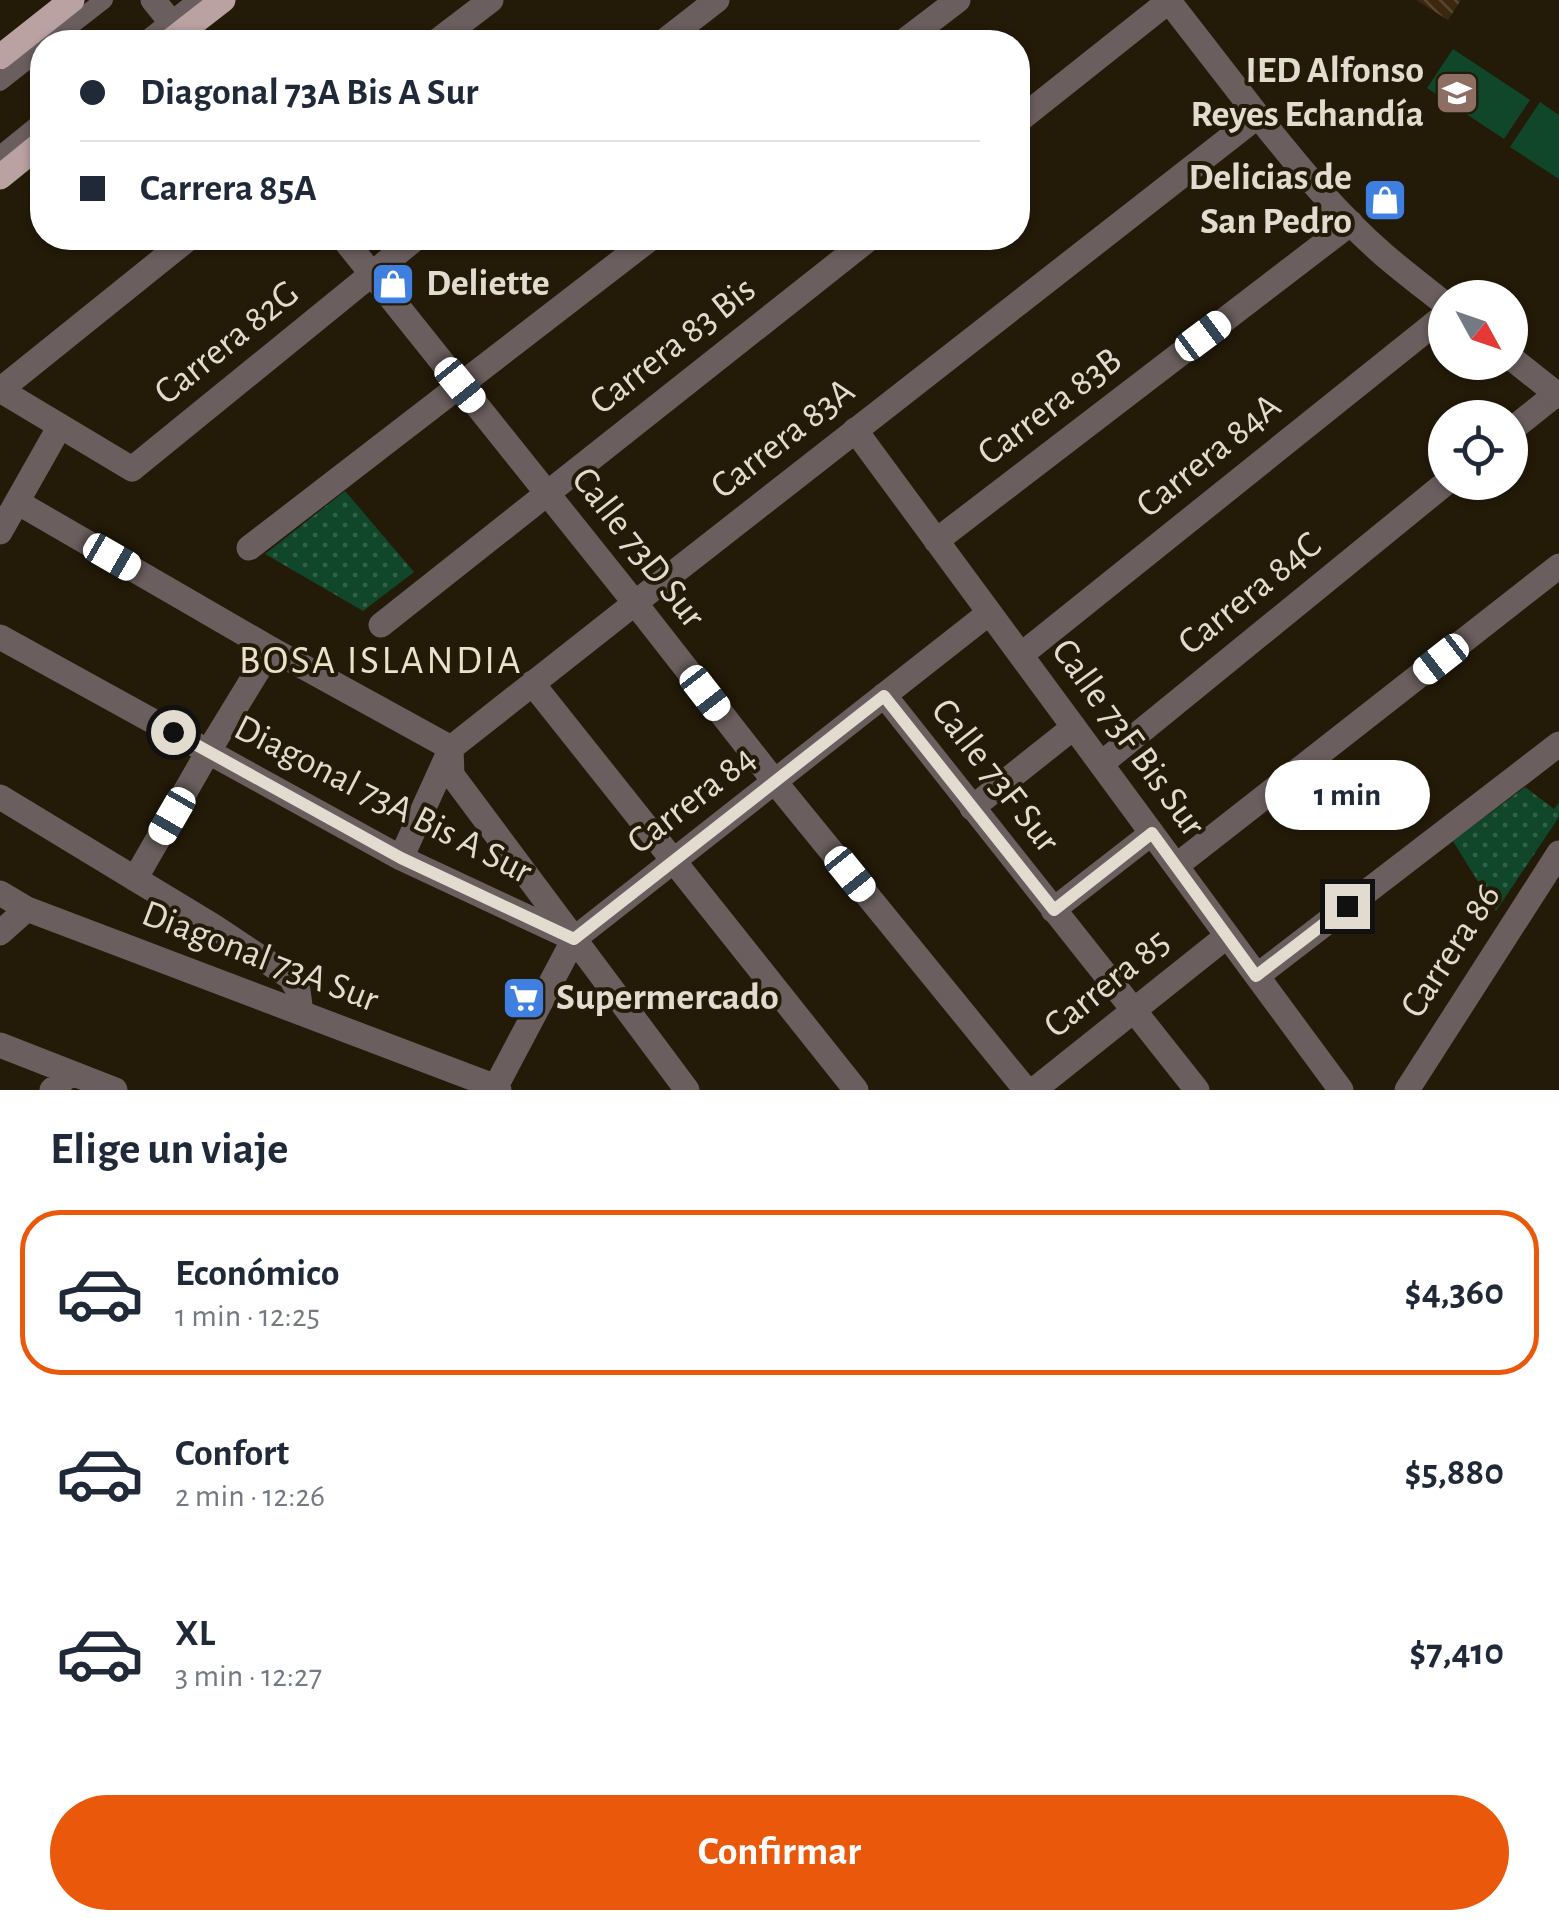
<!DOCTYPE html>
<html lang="es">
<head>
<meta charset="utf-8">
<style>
  body { margin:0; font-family:"Alegreya Sans",sans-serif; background:#f2f2f3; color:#1f2937; height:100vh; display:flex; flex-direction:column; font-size:38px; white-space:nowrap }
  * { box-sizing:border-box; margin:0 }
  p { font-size:32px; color:#747a83 }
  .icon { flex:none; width:55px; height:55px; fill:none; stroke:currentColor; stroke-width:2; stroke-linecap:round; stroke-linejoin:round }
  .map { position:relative; height:1090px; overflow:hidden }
  .sheet { display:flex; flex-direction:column; background:#fff; flex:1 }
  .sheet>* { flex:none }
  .top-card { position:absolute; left:30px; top:30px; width:1000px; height:220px; border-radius:40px; box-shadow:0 2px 8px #0004; display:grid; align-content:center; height:220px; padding:0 50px; background:#fff }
  .needle { width:65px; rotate:130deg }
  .tools { position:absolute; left:1428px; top:280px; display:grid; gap:20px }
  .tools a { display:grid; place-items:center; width:100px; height:100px; border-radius:50%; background:#fff; box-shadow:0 2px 8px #0004; font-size:50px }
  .end { position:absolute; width:45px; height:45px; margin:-22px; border:12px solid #e2dcd0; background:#111; box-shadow:0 0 0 5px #111 }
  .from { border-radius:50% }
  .bubble { position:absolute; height:70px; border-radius:35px; background:#fff; box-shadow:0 2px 8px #0004; font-size:32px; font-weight:600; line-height:70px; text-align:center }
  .car { position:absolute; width:30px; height:60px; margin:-30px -15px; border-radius:12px; box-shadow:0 0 8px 2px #0007; background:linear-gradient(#fff 24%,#345 0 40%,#fff 0 76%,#345 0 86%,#fff 0) }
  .top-card b { display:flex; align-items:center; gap:35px; height:95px; font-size:38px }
  .top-card b+b { border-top:2px solid #e0e1e3 }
  .top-card i { width:25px; height:25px; background:#1f2937 }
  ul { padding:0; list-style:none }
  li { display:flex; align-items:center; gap:30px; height:165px; margin:0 20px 15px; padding:0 30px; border:5px solid transparent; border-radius:40px }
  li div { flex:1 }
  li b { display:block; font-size:38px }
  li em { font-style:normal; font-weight:600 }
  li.on { border-color:#ea580c }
  li>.icon { width:90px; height:90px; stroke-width:1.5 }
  h2 { padding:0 50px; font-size:45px; line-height:120px }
  .primary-button { display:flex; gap:20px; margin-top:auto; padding:20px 50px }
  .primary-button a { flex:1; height:115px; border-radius:60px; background:#ea580c; color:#fff; font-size:40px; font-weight:600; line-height:115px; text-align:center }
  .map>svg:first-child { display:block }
  .green { fill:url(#green-dots) }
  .pitch { fill:#10472b }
  .building { fill:url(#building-back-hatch) }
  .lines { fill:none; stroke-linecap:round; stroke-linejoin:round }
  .service { stroke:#6a5e5e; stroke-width:18 }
  .minor { stroke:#6a5e5e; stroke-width:25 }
  .tertiary { stroke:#6a5e5e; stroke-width:25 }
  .primary { stroke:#baa1a2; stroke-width:25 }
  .route { stroke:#e2dcd0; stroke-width:12 }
  .labels { text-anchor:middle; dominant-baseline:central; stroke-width:8; stroke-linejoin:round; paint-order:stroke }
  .poi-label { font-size:38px; font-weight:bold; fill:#e2dcd0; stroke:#231a08; text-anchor:end }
  .street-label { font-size:38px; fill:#e2dcd0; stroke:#231a08 }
  .neighbourhood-label { font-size:40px; letter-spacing:2.5px; fill:#ece1c9; stroke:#231a08 }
</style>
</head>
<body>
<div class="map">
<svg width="1559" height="1090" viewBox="0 0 1559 1090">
  <defs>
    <pattern id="green-dots" width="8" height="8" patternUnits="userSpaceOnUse" patternTransform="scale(2.5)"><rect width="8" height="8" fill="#10472b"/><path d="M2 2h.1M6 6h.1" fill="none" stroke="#326149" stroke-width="1.8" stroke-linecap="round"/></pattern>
    <pattern id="building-back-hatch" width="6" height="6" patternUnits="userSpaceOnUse" patternTransform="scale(2.5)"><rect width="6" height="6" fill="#3c270f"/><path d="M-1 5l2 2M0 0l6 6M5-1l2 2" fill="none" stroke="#584631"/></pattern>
  </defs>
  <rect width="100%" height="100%" fill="#231a08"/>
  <path class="green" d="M 345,491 L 414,572 L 363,611 L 265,554 Z
    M 1525,787 L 1554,809 L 1559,802 L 1559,817 L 1496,911 L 1453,841 Z"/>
  <path class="pitch" d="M 1453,49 L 1530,100 L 1504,139 L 1427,88 Z
    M 1540,102 L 1559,115 L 1559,179 L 1510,147 Z"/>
  <path class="building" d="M 1416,0 L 1461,0 L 1448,20 Z"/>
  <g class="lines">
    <path class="service" d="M 50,42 L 104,0
      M 143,42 L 197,0
      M 0,82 L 42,49
      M 0,155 L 42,121"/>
    <path class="minor" d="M 1168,0 L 1258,116
      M 436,42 L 491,0
      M 663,42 L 717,0
      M 903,42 L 958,0
      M 1018,121 L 1169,1
      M 189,238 L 0,390 L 132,469 L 416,238
      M 855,430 L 1341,1090
      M 1510,431 L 1556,394
      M 17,502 L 271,649 L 451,748
      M 0,532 L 60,426
      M 936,541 L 1351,223
      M 249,548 L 651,238
      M 381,625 L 870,238
      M 0,637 L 401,858 L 574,939
      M 1021,655 L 1445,315
      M 532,683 L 856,1090
      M 884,695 L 1197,1090
      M 451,748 L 452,775 L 687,1090
      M 1101,764 L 1447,482
      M 0,797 L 213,926 L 290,977 L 298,990 L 301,1013
      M 972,808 L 1074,727
      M 401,858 L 451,748 L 635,603 L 775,782 L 1026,1090
      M 1176,866 L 1559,566
      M 135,879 L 208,752 L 271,649
      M 0,893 L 27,909 L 496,1087 L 499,1090
      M 1053,910 L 1152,833
      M 0,933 L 27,909
      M 1257,976 L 1559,744
      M 0,1045 L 115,1090
      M 52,1090 L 71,1073
      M 494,1090 L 574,939 L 989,613
      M 1034,1090 L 1227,936"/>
    <path class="tertiary" d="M 153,0 L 187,42
      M 343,238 L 635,603 L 1258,116 C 1297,165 1337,214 1384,255 C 1404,272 1425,288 1445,304
      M 1510,357 L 1559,396
      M 1407,1090 L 1559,853"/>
    <path class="primary" d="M 169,42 L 223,0
      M 0,57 L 72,0
      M 0,177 L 42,143"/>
  </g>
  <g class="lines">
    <path class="route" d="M 173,732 L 401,858 L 574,939 L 884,696 L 1054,910 L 1152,833 L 1256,976 L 1347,906"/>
  </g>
  <defs>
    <g id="school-square" transform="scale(2.25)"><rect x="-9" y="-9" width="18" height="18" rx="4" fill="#8d6e63" stroke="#231a08"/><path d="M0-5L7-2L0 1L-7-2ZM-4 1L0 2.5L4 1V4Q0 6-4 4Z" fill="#fff"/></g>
    <g id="shop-square" transform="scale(2.25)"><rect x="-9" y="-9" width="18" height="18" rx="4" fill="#3f7fe0" stroke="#231a08"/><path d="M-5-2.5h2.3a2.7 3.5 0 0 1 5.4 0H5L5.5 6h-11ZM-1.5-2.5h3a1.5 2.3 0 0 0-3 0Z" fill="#fff"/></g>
    <g id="supermarket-square" transform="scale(2.25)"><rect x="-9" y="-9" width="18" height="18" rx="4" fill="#3f7fe0" stroke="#231a08"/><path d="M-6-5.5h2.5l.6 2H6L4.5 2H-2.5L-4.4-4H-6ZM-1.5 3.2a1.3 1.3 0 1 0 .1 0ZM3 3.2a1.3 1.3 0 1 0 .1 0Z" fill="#fff"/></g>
  </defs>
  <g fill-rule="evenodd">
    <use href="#school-square" x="1457" y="93"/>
    <use href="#shop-square" x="1385" y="200"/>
    <use href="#shop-square" x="393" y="284"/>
    <use href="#supermarket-square" x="524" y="998"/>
  </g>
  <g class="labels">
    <g class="poi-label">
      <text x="1424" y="71">IED Alfonso<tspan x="1424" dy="44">Reyes Echandía</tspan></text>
      <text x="1352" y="178">Delicias de<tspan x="1352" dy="44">San Pedro</tspan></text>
      <text x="426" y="284" text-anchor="start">Deliette</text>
      <text x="556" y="998" text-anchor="start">Supermercado</text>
    </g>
    <g class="street-label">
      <text transform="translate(227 343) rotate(-39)">Carrera 82G</text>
      <text transform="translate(673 346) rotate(-38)">Carrera 83 Bis</text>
      <text transform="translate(1050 407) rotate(-37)">Carrera 83B</text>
      <text transform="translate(783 439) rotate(-38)">Carrera 83A</text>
      <text transform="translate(1209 456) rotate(-39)">Carrera 84A</text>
      <text transform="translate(638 548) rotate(52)">Calle 73D Sur</text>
      <text transform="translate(1250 594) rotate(-39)">Carrera 84C</text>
      <text transform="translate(1128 738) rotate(54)">Calle 73F Bis Sur</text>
      <text transform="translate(995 776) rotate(52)">Calle 73F Sur</text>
      <text transform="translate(383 800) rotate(27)">Diagonal 73A Bis A Sur</text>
      <text transform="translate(692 800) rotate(-38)">Carrera 84</text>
      <text transform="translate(1451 951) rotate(-57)">Carrera 86</text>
      <text transform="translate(260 957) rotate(21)">Diagonal 73A Sur</text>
      <text transform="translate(1107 984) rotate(-39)">Carrera 85</text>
    </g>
    <g class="neighbourhood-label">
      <text x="381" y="661">BOSA ISLANDIA</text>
    </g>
  </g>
</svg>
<div class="tools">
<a><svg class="needle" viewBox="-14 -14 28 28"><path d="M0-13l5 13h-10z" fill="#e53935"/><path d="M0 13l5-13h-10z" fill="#747a83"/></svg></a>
<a><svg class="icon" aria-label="locate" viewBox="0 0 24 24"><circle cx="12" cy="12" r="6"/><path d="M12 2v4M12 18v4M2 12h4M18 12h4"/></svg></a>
</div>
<i class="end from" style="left:173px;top:732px"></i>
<i class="end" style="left:1347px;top:906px"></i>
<div class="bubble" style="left:1265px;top:760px;width:165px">1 min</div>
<i class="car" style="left:1203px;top:336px;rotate:53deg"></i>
<i class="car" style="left:460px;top:385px;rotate:141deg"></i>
<i class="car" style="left:112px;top:557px;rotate:120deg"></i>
<i class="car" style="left:1441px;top:659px;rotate:232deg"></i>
<i class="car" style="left:705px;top:693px;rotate:142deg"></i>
<i class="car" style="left:172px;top:816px;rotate:210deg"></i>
<i class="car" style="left:850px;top:874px;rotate:141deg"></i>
<div class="top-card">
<b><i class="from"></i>Diagonal 73A Bis A Sur</b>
<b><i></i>Carrera 85A</b>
</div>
</div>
<section class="sheet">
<h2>Elige un viaje</h2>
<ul>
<li class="on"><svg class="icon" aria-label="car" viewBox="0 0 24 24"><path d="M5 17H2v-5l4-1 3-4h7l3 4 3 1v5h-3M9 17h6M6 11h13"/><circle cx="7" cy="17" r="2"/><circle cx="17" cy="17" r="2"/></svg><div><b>Económico</b><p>1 min · 12:25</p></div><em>$4,360</em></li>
<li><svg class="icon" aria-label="car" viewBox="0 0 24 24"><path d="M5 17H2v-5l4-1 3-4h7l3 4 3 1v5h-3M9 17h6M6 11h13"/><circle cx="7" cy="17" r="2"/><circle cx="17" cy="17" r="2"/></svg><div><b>Confort</b><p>2 min · 12:26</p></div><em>$5,880</em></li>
<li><svg class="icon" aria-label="car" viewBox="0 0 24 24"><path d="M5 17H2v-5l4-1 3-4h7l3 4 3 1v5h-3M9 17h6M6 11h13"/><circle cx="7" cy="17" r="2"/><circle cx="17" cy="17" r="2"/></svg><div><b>XL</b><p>3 min · 12:27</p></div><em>$7,410</em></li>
</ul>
<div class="primary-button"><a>Confirmar</a></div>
</section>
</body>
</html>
